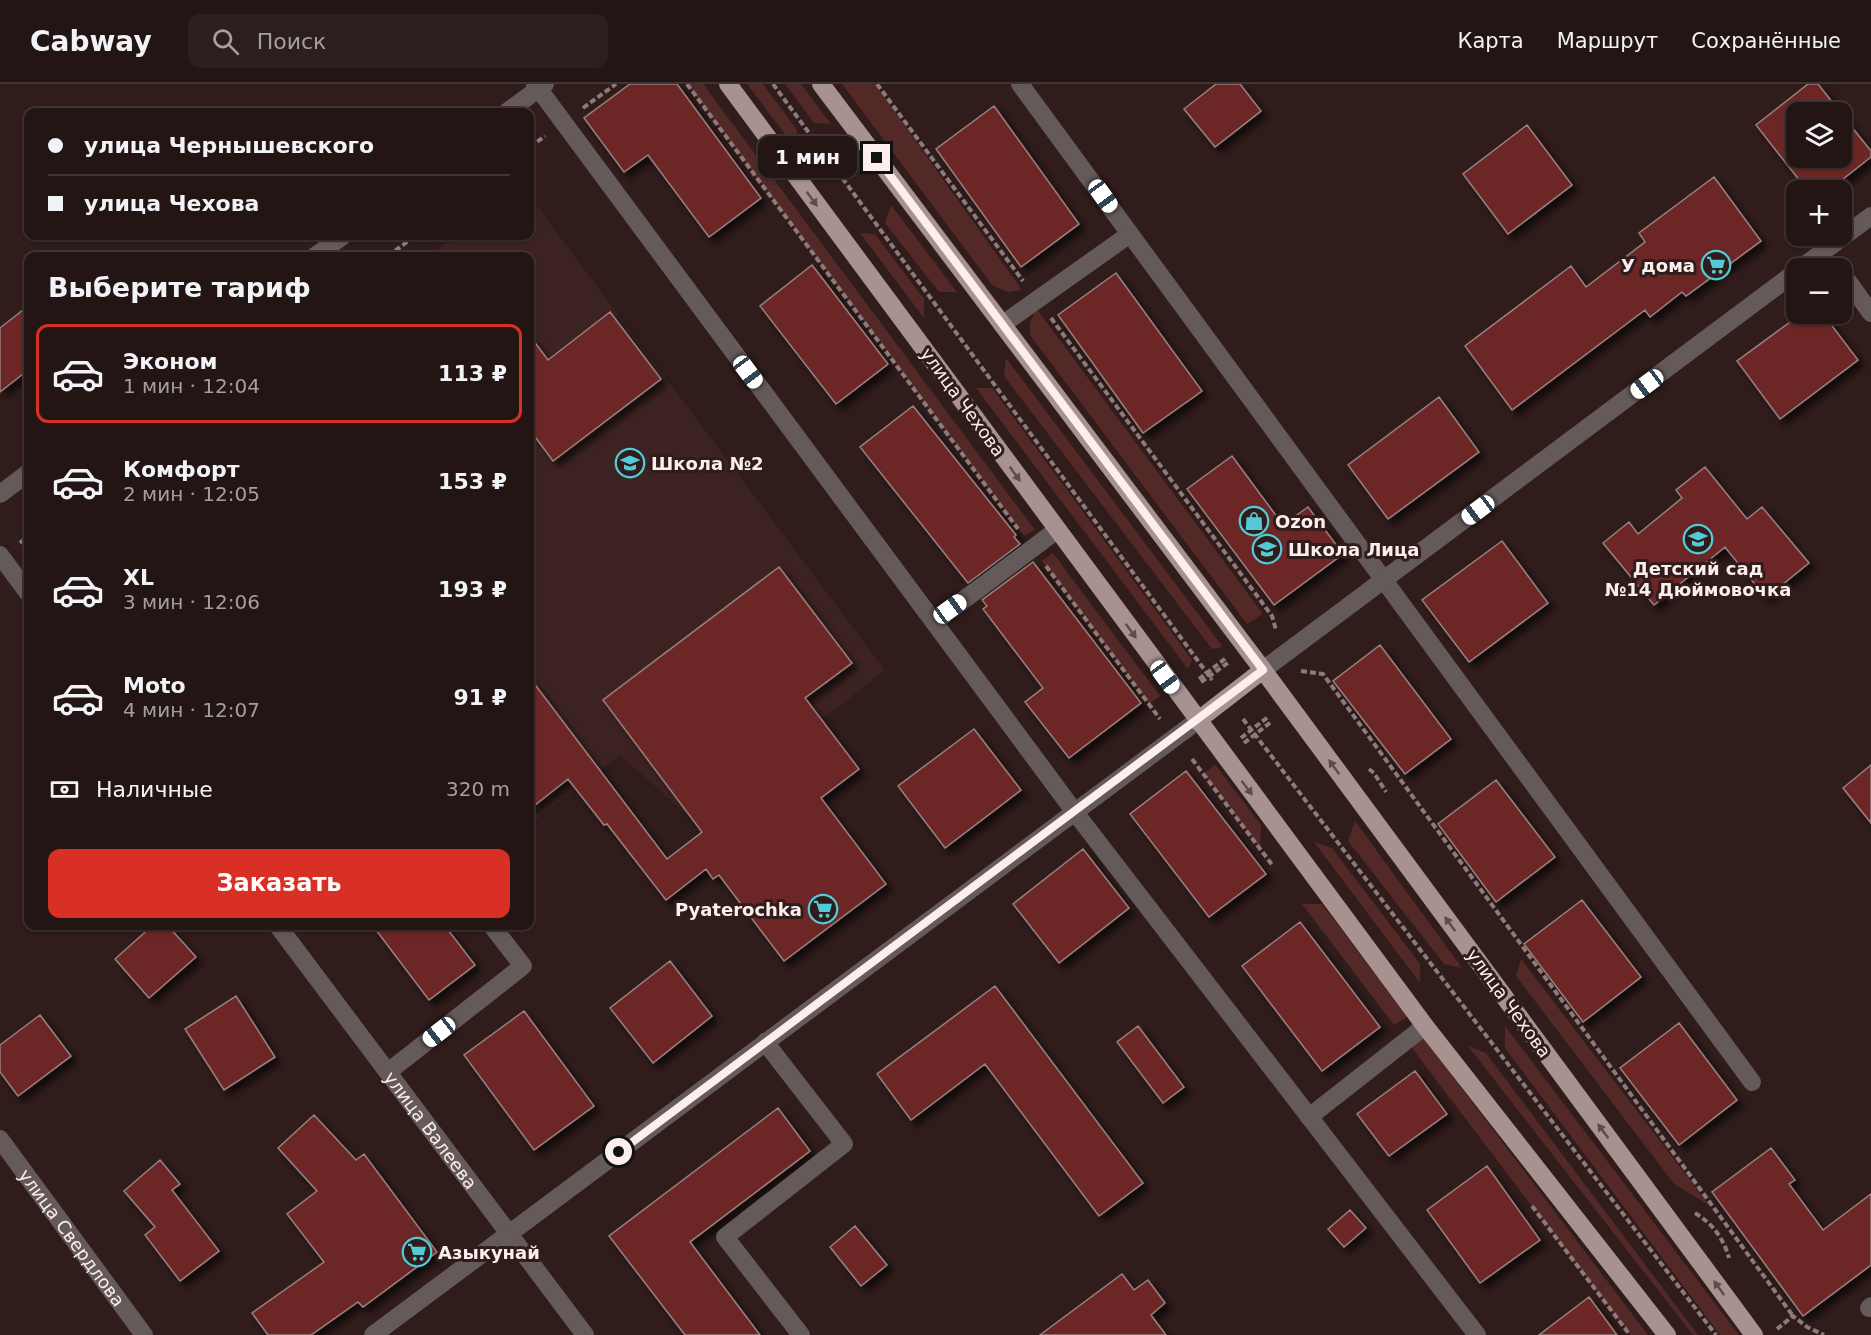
<!DOCTYPE html>
<html lang="ru">
<head>
<meta charset="utf-8">
<style>
  body { margin:0; font-family:"DejaVu Sans",sans-serif; background:#2b1e1d; color:#f1f3f6; height:100vh; display:flex; flex-direction:column; font-size:22px; white-space:nowrap }
  * { box-sizing:border-box; margin:0 }
  p { font-size:20px; color:#a39fa0 }
  .icon { flex:none; width:33px; height:33px; fill:none; stroke:currentColor; stroke-width:2; stroke-linecap:round; stroke-linejoin:round }
  .map { position:relative; flex:1; overflow:hidden }
  .side { position:absolute; left:24px; top:168px; width:510px; height:678px; display:flex; flex-direction:column; background:#231514; border-radius:12px; box-shadow:0 2px 4px #0004,0 0 0 2px #403434 }
  .side>* { flex:none }
  .top-card { position:absolute; left:24px; top:24px; width:510px; height:132px; border-radius:12px; box-shadow:0 2px 4px #0004,0 0 0 2px #403434; display:grid; align-content:center; height:132px; padding:0 24px; background:#231514 }
  .fabs { position:absolute; left:1786px; top:18px; display:grid; gap:12px }
  .fabs a { display:grid; place-items:center; width:66px; height:66px; border-radius:12px; background:#231514; box-shadow:0 2px 4px #0004,0 0 0 2px #403434; font-size:30px }
  .end { position:absolute; width:27px; height:27px; margin:-14px; border:8px solid #fbeeed; background:#111; box-shadow:0 0 0 3px #111 }
  .from { border-radius:50% }
  .bubble { position:absolute; height:42px; border-radius:12px; background:#231514; box-shadow:0 2px 4px #0004,0 0 0 2px #403434; font-size:20px; font-weight:600; line-height:42px; text-align:center }
  .car { position:absolute; width:18px; height:36px; margin:-18px -9px; border-radius:8px; box-shadow:0 0 4px 2px #0007; background:linear-gradient(#fff 24%,#345 0 40%,#fff 0 76%,#345 0 86%,#fff 0) }
  .top-card b { display:flex; align-items:center; gap:21px; height:57px; font-size:22px }
  .top-card b+b { border-top:2px solid #403434 }
  .top-card i { width:15px; height:15px; background:#f1f3f6 }
  ul { padding:0; list-style:none }
  li { display:flex; align-items:center; gap:18px; height:99px; margin:0 12px 9px; padding:0 12px; border:3px solid transparent; border-radius:12px }
  li div { flex:1 }
  li b { display:block; font-size:22px }
  li em { font-style:normal; font-weight:600 }
  li.on { border-color:#d93025 }
  li>.icon { width:54px; height:54px; stroke-width:1.5 }
  h2 { padding:0 24px; font-size:27px; line-height:72px }
  .pay { display:flex; align-items:center; gap:15px; height:66px; padding:0 24px; font-size:22px }
  .pay p { margin-inline-start:auto }
  .button { display:flex; gap:12px; margin-top:auto; padding:12px 24px }
  .button a { flex:1; height:69px; border-radius:12px; background:#d93025; color:#fff; font-size:24px; font-weight:600; line-height:69px; text-align:center }
  header { display:flex; align-items:center; gap:36px; box-sizing:border-box; height:84px; padding:0 30px; background:#231514; border-bottom:2px solid #403434 }
  header strong { font-size:28px }
  nav { display:flex; gap:33px; margin-inline-start:auto; font-size:21px }
  .search { width:420px; height:54px; background:#2b1e1d; display:flex; align-items:center; gap:15px; box-sizing:border-box; padding:0 21px; border-radius:12px; color:#a39fa0; font-size:22px }
  .map>svg:first-child { display:block }
  .built { fill:#3c2322 }
  .green { fill:#532927 }
  .building { fill:#6d2727; stroke:#97807e; stroke-width:1.5; filter:url(#shadow) }
  .lines { fill:none; stroke-linecap:round; stroke-linejoin:round }
  .path { stroke:#8c7b7a; stroke-width:4; stroke-dasharray:6 3; stroke-linecap:butt }
  .minor { stroke:#645a59; stroke-width:18 }
  .major { stroke:#a79290; stroke-width:18 }
  .oneway { fill:#5f4b4a }
  .route { stroke:#fbeeed; stroke-width:8 }
  .labels { text-anchor:middle; dominant-baseline:central; stroke-width:6; stroke-linejoin:round; paint-order:stroke }
  .poi-label { font-size:18px; font-weight:bold; fill:#fbeeed; stroke:#2f1c1b; text-anchor:start }
  .street-label { font-size:18px; fill:#fbeeed; stroke:#2f1c1b }
</style>
</head>
<body>
<header>
<strong>Cabway</strong>
<div class="search"><svg class="icon" aria-label="search" viewBox="0 0 24 24"><circle cx="10" cy="10" r="6"/><path d="M15 15l6 6"/></svg>Поиск</div>
<nav><a>Карта</a><a>Маршрут</a><a>Сохранённые</a></nav>
</header>
<div class="map">
<svg width="1871" height="1251" viewBox="0 0 1871 1251">
  <defs>
    <filter id="shadow"><feDropShadow dx="5.5" dy="5.5" stdDeviation="3" flood-color="#0009"/></filter>
  </defs>
  <rect width="100%" height="100%" fill="#2f1c1b"/>
  <path class="built" d="M 530,113 L 885,586 L 694,737 L 620,671 L 530,740 L 530,172 L 428,172 L 457,152 L 530,152 Z"/>
  <path class="green" d="M 687,0 L 703,0 L 1035,446 L 1024,452 Z
    M 747,0 L 763,0 L 797,46 L 796,65 Z
    M 785,0 L 801,0 L 831,40 L 814,39 Z
    M 842,0 L 875,0 L 1022,206 L 1008,208 L 992,201 Z
    M 891,121 L 957,208 L 939,208 L 885,139 Z
    M 860,149 L 875,150 L 924,215 L 924,234 Z
    M 1036,224 L 1263,530 L 1247,540 L 1030,251 L 1030,239 Z
    M 1006,274 L 1223,563 L 1212,565 L 1004,292 Z
    M 976,304 L 992,304 L 1192,576 L 1188,585 Z
    M 1053,469 L 1160,612 L 1149,620 L 1042,477 Z
    M 1215,680 L 1261,741 L 1260,765 L 1204,690 Z
    M 1355,737 L 1462,884 L 1444,880 L 1348,757 Z
    M 1314,758 L 1332,764 L 1420,880 L 1420,899 Z
    M 1302,820 L 1322,820 L 1407,933 L 1394,941 Z
    M 1521,875 L 1709,1121 L 1674,1100 L 1516,892 Z
    M 1505,942 L 1739,1251 L 1720,1251 L 1505,964 Z
    M 1423,953 L 1648,1251 L 1630,1251 L 1411,963 Z
    M 1468,962 L 1486,969 L 1698,1251 L 1693,1251 Z"/>
  <path class="building" d="M 630,0 L 677,0 L 761,114 L 709,153 L 648,71 L 624,88 L 584,34 Z
    M 1216,0 L 1240,0 L 1261,27 L 1215,63 L 1184,25 Z
    M 1808,0 L 1818,0 L 1840,28 L 1797,28 L 1797,74 L 1842,74 L 1842,31 L 1871,67 L 1871,73 L 1829,106 L 1807,106 L 1756,41 Z
    M 994,22 L 1079,140 L 1021,183 L 936,65 Z
    M 1527,41 L 1572,101 L 1508,150 L 1463,90 Z
    M 1714,93 L 1761,157 L 1686,212 L 1682,208 L 1650,233 L 1645,226 L 1512,326 L 1465,262 L 1571,182 L 1586,203 L 1645,158 L 1639,149 Z
    M 812,181 L 888,280 L 836,320 L 760,222 Z
    M 1116,189 L 1202,307 L 1143,349 L 1058,231 Z
    M 28,222 L 28,286 L 0,308 L 0,244 Z
    M 610,228 L 661,295 L 553,377 L 530,346 L 530,252 L 548,276 Z
    M 1801,230 L 1823,230 L 1858,276 L 1780,335 L 1737,277 Z
    M 1439,313 L 1479,368 L 1388,435 L 1348,381 Z
    M 913,322 L 1016,451 L 1014,453 L 1020,460 L 968,499 L 860,363 Z
    M 1232,372 L 1283,441 L 1308,423 L 1343,470 L 1274,521 L 1187,405 Z
    M 1705,383 L 1747,435 L 1762,423 L 1809,479 L 1766,514 L 1725,463 L 1654,521 L 1603,459 L 1629,438 L 1638,450 L 1682,414 L 1676,406 Z
    M 1502,457 L 1548,519 L 1469,578 L 1422,516 Z
    M 1033,478 L 1141,619 L 1069,674 L 1025,618 L 1043,604 L 983,525 L 987,522 L 982,516 Z
    M 779,483 L 852,579 L 805,614 L 859,685 L 821,714 L 886,800 L 784,877 L 719,791 L 713,795 L 706,785 L 666,816 L 607,740 L 604,741 L 568,695 L 530,725 L 530,594 L 667,775 L 702,748 L 603,616 Z
    M 1380,561 L 1451,655 L 1405,690 L 1333,597 Z
    M 974,645 L 1021,706 L 945,764 L 898,702 Z
    M 1871,681 L 1871,739 L 1843,704 Z
    M 1186,687 L 1266,790 L 1209,833 L 1130,730 Z
    M 1496,696 L 1555,773 L 1496,818 L 1438,740 Z
    M 1083,765 L 1129,824 L 1059,879 L 1013,820 Z
    M 1582,816 L 1641,893 L 1583,938 L 1524,860 Z
    M 1300,838 L 1380,943 L 1322,987 L 1242,882 Z
    M 152,842 L 168,842 L 196,873 L 149,914 L 115,875 Z
    M 373,842 L 445,842 L 475,881 L 429,916 Z
    M 670,877 L 712,932 L 653,979 L 610,924 Z
    M 995,902 L 1143,1099 L 1099,1132 L 985,980 L 911,1036 L 877,990 Z
    M 236,912 L 275,973 L 224,1006 L 185,945 Z
    M 524,927 L 594,1022 L 534,1066 L 464,971 Z
    M 40,931 L 71,972 L 18,1012 L 0,988 L 0,961 Z
    M 1679,939 L 1737,1016 L 1679,1061 L 1620,984 Z
    M 1138,942 L 1184,1003 L 1163,1019 L 1117,958 Z
    M 1415,987 L 1447,1030 L 1389,1072 L 1357,1030 Z
    M 778,1024 L 810,1067 L 690,1158 L 760,1251 L 685,1251 L 609,1152 Z
    M 314,1031 L 356,1076 L 364,1070 L 437,1168 L 363,1223 L 358,1218 L 311,1251 L 268,1251 L 252,1229 L 324,1178 L 287,1130 L 317,1107 L 278,1064 Z
    M 1771,1064 L 1795,1096 L 1789,1100 L 1823,1146 L 1871,1110 L 1871,1181 L 1803,1232 L 1712,1108 Z
    M 160,1076 L 180,1100 L 172,1106 L 219,1167 L 180,1197 L 145,1151 L 155,1143 L 124,1107 Z
    M 1487,1082 L 1540,1156 L 1480,1199 L 1427,1126 Z
    M 1350,1126 L 1366,1144 L 1344,1163 L 1328,1145 Z
    M 855,1142 L 887,1181 L 861,1202 L 830,1163 Z
    M 1122,1190 L 1134,1206 L 1148,1196 L 1165,1219 L 1151,1231 L 1166,1251 L 1040,1251 Z
    M 1589,1213 L 1617,1251 L 1539,1251 Z"/>
  <g class="lines">
    <path class="path" d="M 687,0 L 1018,445
      M 773,0 L 1212,596
      M 877,0 L 1023,197
      M 583,24 L 616,0
      M 530,63 L 545,52
      M 388,172 L 415,152
      M 1051,234 L 1272,532 L 1276,546
      M 20,459 L 28,452
      M 1046,482 L 1160,635
      M 1301,587 L 1323,590 L 1793,1232
      M 1199,595 L 1226,574
      M 1201,598 L 1229,578
      M 1243,635 L 1716,1251
      M 1241,654 L 1268,633
      M 1244,659 L 1271,638
      M 1192,675 L 1273,782
      M 1369,685 L 1374,689 L 1386,708
      M 1532,1122 L 1630,1251
      M 1695,1129 C 1712,1139 1724,1155 1729,1174
      M 1777,1245 L 1793,1232 L 1807,1243 L 1824,1251"/>
    <g class="minor">
      <path d="M 535,0 L 1074,727 L 1477,1251"/>
      <path d="M 1020,0 L 1752,998"/>
      <path d="M 507,28 L 545,0"/>
      <path d="M 315,172 L 343,152"/>
      <path d="M 1801,184 L 1871,132"/>
      <path d="M 1842,189 L 1871,229"/>
      <path d="M 1003,240 L 1130,150"/>
      <path d="M 0,410 L 28,389"/>
      <path d="M 0,471 L 28,509"/>
      <path d="M 934,538 L 1057,446"/>
      <path d="M 1263,586 L 1797,187"/>
      <path id="s1" d="M 278,842 L 585,1251"/>
      <path d="M 765,958 L 844,1060 L 725,1153 L 801,1251"/>
      <path d="M 388,988 L 523,882 L 492,842"/>
      <path d="M 1309,1033 L 1425,942"/>
      <path id="s2" d="M 0,1055 L 144,1251"/>
      <path d="M 1869,1224 L 1871,1222"/>
      <path d="M 373,1251 L 1197,637"/>
    </g>
    <path class="major" d="M 728,0 L 1425,942 L 1667,1251
      M 821,0 L 1263,586 L 1754,1251
      M 1197,637 L 1263,586"/>
  </g>
  <defs><path id="oneway-solid" d="M-6-.8H1V-3.2L6.5 0L1 3.2V.8H-6Z" transform="scale(1.5)"/></defs>
  <g class="oneway">
    <use href="#oneway-solid" transform="translate(812 115) rotate(54)"/>
    <use href="#oneway-solid" transform="translate(1015 390) rotate(54)"/>
    <use href="#oneway-solid" transform="translate(1131 547) rotate(54)"/>
    <use href="#oneway-solid" transform="translate(1334 683) rotate(-126)"/>
    <use href="#oneway-solid" transform="translate(1247 704) rotate(53)"/>
    <use href="#oneway-solid" transform="translate(1450 840) rotate(-126)"/>
    <use href="#oneway-solid" transform="translate(1603 1047) rotate(-126)"/>
    <use href="#oneway-solid" transform="translate(1719 1204) rotate(-126)"/>
  </g>
  <g class="lines">
    <path class="route" d="M 619,1068 L 1263,586 L 877,74"/>
  </g>
  <defs>
    <g id="supermarket-ring" transform="scale(1.5)"><circle r="9.5" fill="#2f1c1b" stroke="#52cbd7" stroke-width="1.5"/><path d="M-6-5.5h2.5l.6 2H6L4.5 2H-2.5L-4.4-4H-6ZM-1.5 3.2a1.3 1.3 0 1 0 .1 0ZM3 3.2a1.3 1.3 0 1 0 .1 0Z" fill="#52cbd7"/></g>
    <g id="school-ring" transform="scale(1.5)"><circle r="9.5" fill="#2f1c1b" stroke="#52cbd7" stroke-width="1.5"/><path d="M0-5L7-2L0 1L-7-2ZM-4 1L0 2.5L4 1V4Q0 6-4 4Z" fill="#52cbd7"/></g>
    <g id="shop-ring" transform="scale(1.5)"><circle r="9.5" fill="#2f1c1b" stroke="#52cbd7" stroke-width="1.5"/><path d="M-5-2.5h2.3a2.7 3.5 0 0 1 5.4 0H5L5.5 6h-11ZM-1.5-2.5h3a1.5 2.3 0 0 0-3 0Z" fill="#52cbd7"/></g>
  </defs>
  <g fill-rule="evenodd">
    <use href="#supermarket-ring" x="1716" y="181"/>
    <use href="#school-ring" x="630" y="379"/>
    <use href="#shop-ring" x="1254" y="437"/>
    <use href="#school-ring" x="1698" y="455"/>
    <use href="#school-ring" x="1267" y="465"/>
    <use href="#supermarket-ring" x="823" y="825"/>
    <use href="#supermarket-ring" x="417" y="1168"/>
  </g>
  <g class="labels">
    <g class="poi-label">
      <text x="1695" y="181" text-anchor="end">У дома</text>
      <text x="651" y="379">Школа №2</text>
      <text x="1275" y="437">Ozon</text>
      <text x="1288" y="465">Школа Лица</text>
      <text x="1698" y="484" text-anchor="middle">Детский сад<tspan x="1698" dy="21">№14 Дюймовочка</tspan></text>
      <text x="802" y="825" text-anchor="end">Pyaterochka</text>
      <text x="438" y="1168">Азыкунай</text>
    </g>
    <g class="street-label">
      <text transform="translate(963 318) rotate(54)">улица Чехова</text>
      <text transform="translate(1509 919) rotate(54)">улица Чехова</text>
      <text stroke="none"><textPath href="#s1" startOffset="255">улица Валеева</textPath></text>
      <text stroke="none"><textPath href="#s2" startOffset="122">улица Свердлова</textPath></text>
    </g>
  </g>
</svg>
<div class="fabs">
<a><svg class="icon" aria-label="layers" viewBox="0 0 24 24"><path d="M12 4l9 5-9 5-9-5zM3 14l9 5 9-5"/></svg></a>
<a>+</a>
<a>−</a>
</div>
<i class="end from" style="left:619px;top:1068px"></i>
<i class="end" style="left:877px;top:74px"></i>
<div class="bubble" style="left:758px;top:52px;width:99px">1 мин</div>
<i class="car" style="left:1103px;top:112px;rotate:144deg"></i>
<i class="car" style="left:748px;top:288px;rotate:143deg"></i>
<i class="car" style="left:1647px;top:300px;rotate:233deg"></i>
<i class="car" style="left:1478px;top:426px;rotate:233deg"></i>
<i class="car" style="left:950px;top:525px;rotate:54deg"></i>
<i class="car" style="left:1165px;top:593px;rotate:144deg"></i>
<i class="car" style="left:439px;top:948px;rotate:232deg"></i>
<div class="top-card">
<b><i class="from"></i>улица Чернышевского</b>
<b><i></i>улица Чехова</b>
</div>
<section class="side">
<h2>Выберите тариф</h2>
<ul>
<li class="on"><svg class="icon" aria-label="car" viewBox="0 0 24 24"><path d="M5 17H2v-5l4-1 3-4h7l3 4 3 1v5h-3M9 17h6M6 11h13"/><circle cx="7" cy="17" r="2"/><circle cx="17" cy="17" r="2"/></svg><div><b>Эконом</b><p>1 мин · 12:04</p></div><em>113 ₽</em></li>
<li><svg class="icon" aria-label="car" viewBox="0 0 24 24"><path d="M5 17H2v-5l4-1 3-4h7l3 4 3 1v5h-3M9 17h6M6 11h13"/><circle cx="7" cy="17" r="2"/><circle cx="17" cy="17" r="2"/></svg><div><b>Комфорт</b><p>2 мин · 12:05</p></div><em>153 ₽</em></li>
<li><svg class="icon" aria-label="car" viewBox="0 0 24 24"><path d="M5 17H2v-5l4-1 3-4h7l3 4 3 1v5h-3M9 17h6M6 11h13"/><circle cx="7" cy="17" r="2"/><circle cx="17" cy="17" r="2"/></svg><div><b>XL</b><p>3 мин · 12:06</p></div><em>193 ₽</em></li>
<li><svg class="icon" aria-label="car" viewBox="0 0 24 24"><path d="M5 17H2v-5l4-1 3-4h7l3 4 3 1v5h-3M9 17h6M6 11h13"/><circle cx="7" cy="17" r="2"/><circle cx="17" cy="17" r="2"/></svg><div><b>Moto</b><p>4 мин · 12:07</p></div><em>91 ₽</em></li>
</ul>
<div class="pay"><svg class="icon" aria-label="cash" viewBox="0 0 24 24"><path d="M3 7h18v10H3z"/><circle cx="12" cy="12" r="2"/></svg>Наличные<p>320 m</p></div>
<div class="button"><a>Заказать</a></div>
</section>
</div>
</body>
</html>
